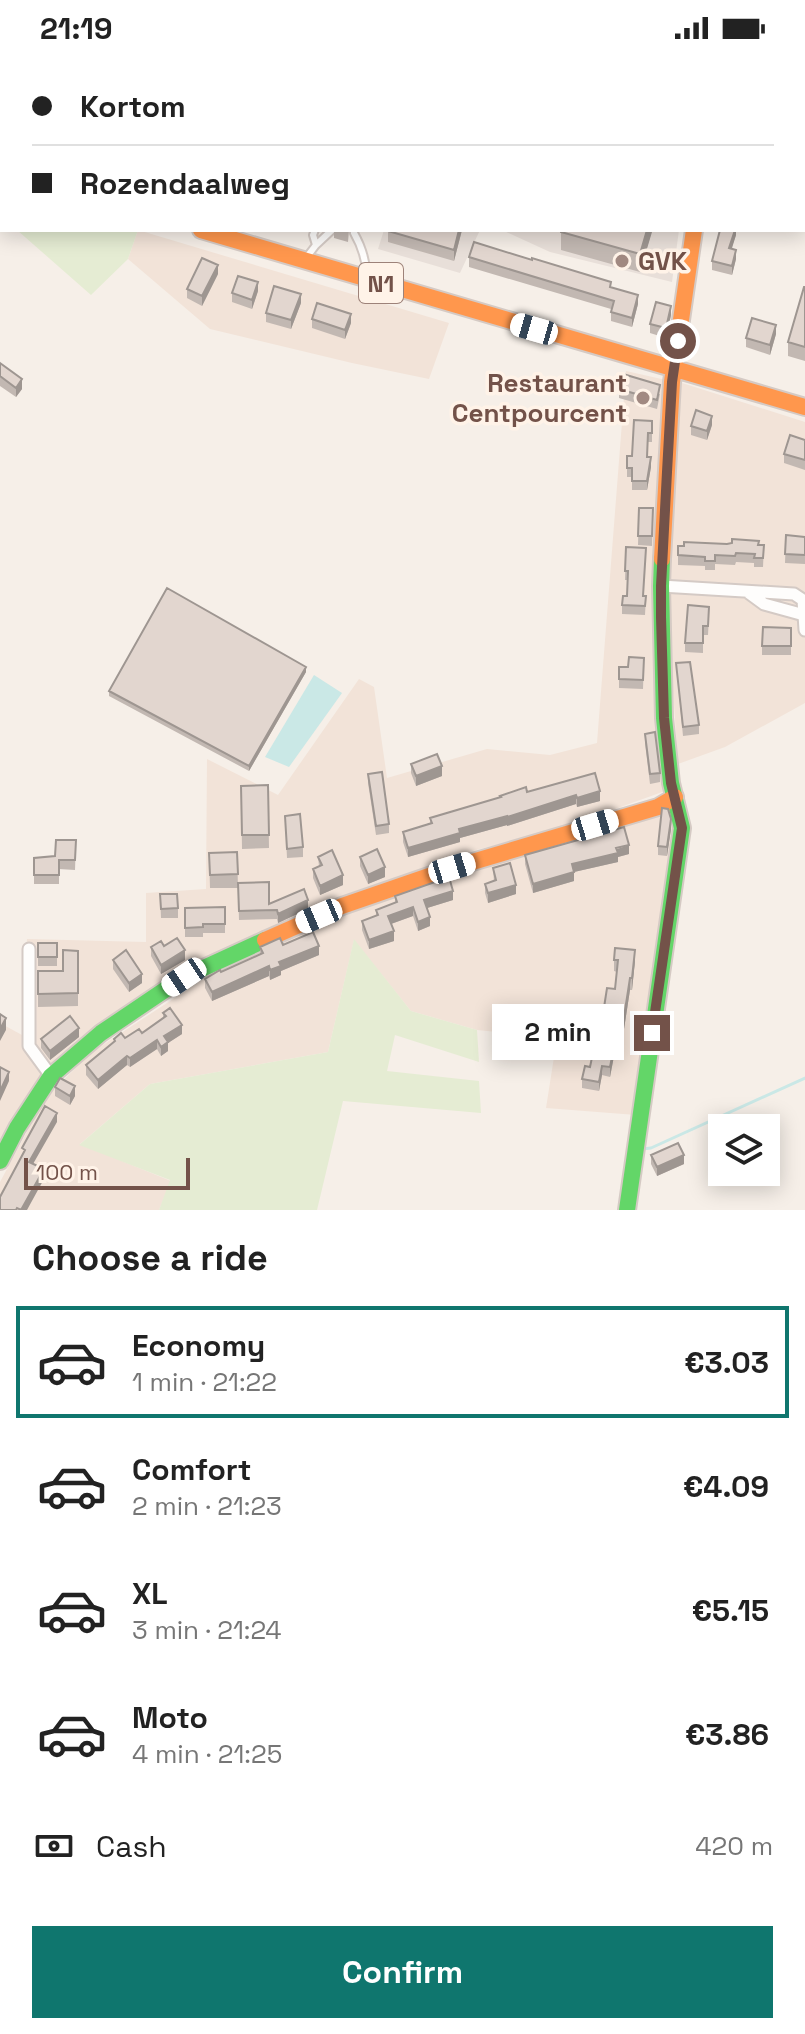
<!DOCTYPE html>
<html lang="en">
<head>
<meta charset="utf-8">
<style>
  body { margin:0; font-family:"Space Grotesk",sans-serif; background:#f6f6f6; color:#222; height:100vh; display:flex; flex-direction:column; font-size:30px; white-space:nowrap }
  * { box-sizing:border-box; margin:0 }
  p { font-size:26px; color:#767676 }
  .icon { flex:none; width:44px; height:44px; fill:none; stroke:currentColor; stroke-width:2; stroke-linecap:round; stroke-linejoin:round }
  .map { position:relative; height:1154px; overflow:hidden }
  .sheet { display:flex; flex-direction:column; background:#fff; flex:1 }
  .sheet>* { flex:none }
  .hud { position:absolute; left:0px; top:0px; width:806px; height:176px; box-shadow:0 4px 20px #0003; display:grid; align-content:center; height:176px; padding:0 32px; background:#fff }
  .controls { position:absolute; left:708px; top:1058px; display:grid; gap:16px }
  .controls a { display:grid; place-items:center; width:72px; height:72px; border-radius:0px; background:#fff; box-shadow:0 4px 20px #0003; font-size:40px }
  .scale { position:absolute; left:24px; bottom:20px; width:166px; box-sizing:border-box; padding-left:8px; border:4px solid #735249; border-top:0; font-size:22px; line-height:28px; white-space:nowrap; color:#735249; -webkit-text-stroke:6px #fff3e8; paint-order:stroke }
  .end { position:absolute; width:36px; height:36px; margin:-18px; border:10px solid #735249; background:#fff; box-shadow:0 0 0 4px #fff }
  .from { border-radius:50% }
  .bubble { position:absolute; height:56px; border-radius:0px; background:#fff; box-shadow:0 4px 20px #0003; font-size:26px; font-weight:700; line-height:56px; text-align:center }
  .car { position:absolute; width:24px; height:48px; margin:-24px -12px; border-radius:10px; box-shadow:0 0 6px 2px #0007; background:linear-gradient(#fff 24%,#345 0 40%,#fff 0 76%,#345 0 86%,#fff 0) }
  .hud b { display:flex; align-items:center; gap:28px; height:76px; font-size:30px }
  .hud b+b { border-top:2px solid #e0e0e0 }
  .hud i { width:20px; height:20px; background:#222 }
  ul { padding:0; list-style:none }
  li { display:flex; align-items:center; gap:24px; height:112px; margin:0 16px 12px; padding:0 16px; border:4px solid transparent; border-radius:0px }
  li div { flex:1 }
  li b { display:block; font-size:30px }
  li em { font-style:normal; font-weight:700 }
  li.on { border-color:#0f766e }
  li>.icon { width:72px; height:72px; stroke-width:1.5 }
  h2 { padding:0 32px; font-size:36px; line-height:96px }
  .pay { display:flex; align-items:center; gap:20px; height:88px; padding:0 32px; font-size:30px }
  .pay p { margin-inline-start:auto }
  .cta { display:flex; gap:16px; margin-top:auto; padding:16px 32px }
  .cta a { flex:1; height:92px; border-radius:0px; background:#0f766e; color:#fff; font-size:32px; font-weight:700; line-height:92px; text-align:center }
  .status { display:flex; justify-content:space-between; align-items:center; height:56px; padding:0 40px; background:#fff; direction:ltr }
  .status svg { height:22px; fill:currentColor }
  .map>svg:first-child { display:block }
  .residential { fill:#f2e3d8 }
  .industrial { fill:#e8dfd9 }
  .green { fill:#e5ecd3 }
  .water { fill:#cae8e6 }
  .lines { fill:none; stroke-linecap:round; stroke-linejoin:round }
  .stream { stroke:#cae8e6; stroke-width:3 }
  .lane-casing { stroke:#d4cac5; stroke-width:10 }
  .street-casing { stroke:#d4cac5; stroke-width:15 }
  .fast-casing { stroke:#d5cac4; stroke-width:20 }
  .slow-casing { stroke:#d5cac4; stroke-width:20 }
  .jam-casing { stroke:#d5cac4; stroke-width:20 }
  .lane { stroke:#fefdfc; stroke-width:6 }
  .street { stroke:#fefdfc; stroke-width:11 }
  .fast { stroke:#63d668; stroke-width:16 }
  .slow { stroke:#ff974d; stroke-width:16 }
  .jam { stroke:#b3261e; stroke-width:16 }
  .wall { fill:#c2b8b2 }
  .shaded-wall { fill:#9e9691 }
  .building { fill:#e2d6cf; stroke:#9e9691; stroke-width:2 }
  .route { stroke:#735249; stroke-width:10 }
  .poi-dot { fill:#a18981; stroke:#fff3e8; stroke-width:3 }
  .labels { text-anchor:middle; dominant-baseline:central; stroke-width:7; stroke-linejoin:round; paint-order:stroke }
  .shield { fill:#fff3e8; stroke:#9d8279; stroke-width:2 }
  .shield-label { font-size:24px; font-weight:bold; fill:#735249 }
  .poi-label { font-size:26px; font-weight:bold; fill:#735249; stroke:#fff3e8; text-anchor:start }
</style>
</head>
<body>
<div class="status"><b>21:19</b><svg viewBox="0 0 49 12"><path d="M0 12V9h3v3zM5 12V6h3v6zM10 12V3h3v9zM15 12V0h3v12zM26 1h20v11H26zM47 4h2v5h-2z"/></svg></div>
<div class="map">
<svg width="805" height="1154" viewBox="0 0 805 1154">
  <rect width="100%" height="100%" fill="#f6efe8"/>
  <path class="residential" d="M 138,174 L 449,267 L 429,323 L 352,307 L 210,273 L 128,203 Z
    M 626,315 L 666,324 L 658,447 L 654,571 L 665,735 L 557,774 L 476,794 L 350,837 L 178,918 L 104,965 L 76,987 L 36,1026 L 0,1089 L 0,967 L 22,979 L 27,883 L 146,886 L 146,837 L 206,833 L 207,703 L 278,739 L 359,623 L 374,631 L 387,722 L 487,693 L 550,699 L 597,687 Z
    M 679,326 L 805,366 L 805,647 L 725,691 L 678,708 L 668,560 L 669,447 Z
    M 675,754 L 679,764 L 636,1059 L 546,1052 L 557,982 L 477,974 L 411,955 L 354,884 L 328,996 L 150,1028 L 80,1088 L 171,1125 L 159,1154 L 0,1154 L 0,1126 L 45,1042 L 92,996 L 222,911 L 340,860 L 457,819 Z"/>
  <path class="industrial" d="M 0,0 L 285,0 L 287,2 L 2,2 L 2,100 L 0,100 Z
    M 384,174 L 480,174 L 460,217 L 378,193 Z
    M 502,174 L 679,174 L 672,226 L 550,196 Z"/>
  <path class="green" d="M 17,174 L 138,174 L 128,203 L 91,239 Z
    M 354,883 L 411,955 L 477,974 L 479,1006 L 395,979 L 387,1015 L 479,1025 L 481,1057 L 343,1045 L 317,1154 L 159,1154 L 170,1124 L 79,1089 L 150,1028 L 328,996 Z"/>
  <path class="water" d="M 314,619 L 342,637 L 289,711 L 265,701 Z"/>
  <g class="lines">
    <path class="stream" d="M 642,1093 L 651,1092 L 805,1022"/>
    <g class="lane-casing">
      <path id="lane" d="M 315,174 L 313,179 L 316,189
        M 354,177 C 362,191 366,204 367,220
        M 306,202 L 316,189 L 332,174"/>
    </g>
    <g class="street-casing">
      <path id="street" d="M 804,80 L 805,80
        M 661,530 L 794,538 L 803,544 L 805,574
        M 749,537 L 764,548 L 804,559
        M 29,893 L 29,990 L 51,1020"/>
    </g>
    <g class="fast-casing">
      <path id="fast" d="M 662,0 L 665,2
        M 714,0 L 714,2
        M 0,1105 L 17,1072 L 51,1020 L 101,977 L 184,921 L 265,884
        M 627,1154 L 682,772 L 671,727 L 664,662 L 661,530 L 662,503"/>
    </g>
    <g class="slow-casing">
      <path id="slow" d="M 201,174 L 805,351
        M 662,503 L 672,326 L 694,174
        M 265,884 L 342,850 L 452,812 L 658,751 L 675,741"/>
    </g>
    <g class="jam-casing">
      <path id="jam" d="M 0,115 L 2,116"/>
    </g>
    <use href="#lane" class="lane"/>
    <use href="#street" class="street"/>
    <use href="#fast" class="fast"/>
    <use href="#slow" class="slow"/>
    <use href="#jam" class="jam"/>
  </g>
  <path class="wall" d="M 0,0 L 4,0 L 4,2 L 2,2 L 2,41 L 0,40 Z
    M 334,174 L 349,174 L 348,186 L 334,182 Z
    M 388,174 L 462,174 L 454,205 L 388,186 Z
    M 652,174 L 640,216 L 561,194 L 561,176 Z
    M 736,174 L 736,179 L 731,193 L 736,203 L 732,219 L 712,214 L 712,205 Z
    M 469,201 L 532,204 L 611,232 L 638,248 L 632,271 L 611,265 L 611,253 L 469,211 Z
    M 218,218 L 202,250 L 187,242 L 187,233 Z
    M 805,231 L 805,305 L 788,300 L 788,286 Z
    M 258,235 L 252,253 L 232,246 L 232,237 Z
    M 301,247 L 291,273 L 266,266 L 266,257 Z
    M 671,259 L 666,282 L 650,277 L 650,268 Z
    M 312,263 L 351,267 L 345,283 L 312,272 Z
    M 776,278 L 770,299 L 746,291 L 746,282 Z
    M 0,307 L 22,333 L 16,341 L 0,330 Z
    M 619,333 L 660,338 L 657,353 L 619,342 Z
    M 652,365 L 652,386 L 648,386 L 648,401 L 651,411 L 647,434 L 632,434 L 632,421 L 627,421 L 627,412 L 632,400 Z
    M 712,369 L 707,384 L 691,379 L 691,370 Z
    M 805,384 L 805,414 L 784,407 L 784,398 Z
    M 639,452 L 653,452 L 652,490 L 638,489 Z
    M 786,479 L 805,481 L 805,508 L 785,507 Z
    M 764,489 L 763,511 L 754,511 L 754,507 L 736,506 L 735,509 L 715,508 L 715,514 L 705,514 L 705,510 L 678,509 L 678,499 L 684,490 Z
    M 626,491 L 643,540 L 646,540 L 645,559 L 622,558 L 622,549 L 627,540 L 628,524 L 625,524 Z
    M 709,560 L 708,579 L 703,579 L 703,597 L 685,596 L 685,587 Z
    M 791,572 L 791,599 L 762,599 L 762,590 Z
    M 644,602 L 643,633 L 619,632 L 619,611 L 628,611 Z
    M 676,607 L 699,669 L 699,678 L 683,680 Z
    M 306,616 L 249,715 L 109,640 L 109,635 Z
    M 645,678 L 660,717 L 660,726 L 650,728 L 645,687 Z
    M 411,708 L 442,720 L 416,730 L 411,717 Z
    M 595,717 L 600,745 L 577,751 L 576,748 L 507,770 L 507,769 L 460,782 L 460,786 L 408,801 L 403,786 L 403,776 L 430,768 L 430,762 Z
    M 368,718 L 389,768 L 389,777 L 376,779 L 368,727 Z
    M 268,729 L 269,792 L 242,793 L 241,730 Z
    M 285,760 L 303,791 L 303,801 L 287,802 Z
    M 671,773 L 667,800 L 658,799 L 658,790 Z
    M 76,784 L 75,814 L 59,813 L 59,828 L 34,828 L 34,802 L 55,800 Z
    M 237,796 L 238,832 L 210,832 L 209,797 Z
    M 629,798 L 618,801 L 618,806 L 574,816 L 574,825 L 533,837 L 525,808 L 525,799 Z
    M 318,801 L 343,829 L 320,839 L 313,822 L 313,813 L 319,810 Z
    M 360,801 L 385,821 L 368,828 L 360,810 Z
    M 493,812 L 516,838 L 488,847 L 485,837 L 485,828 L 494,825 Z
    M 238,827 L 269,848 L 308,853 L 278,867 L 277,863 L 239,864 Z
    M 160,838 L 178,852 L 178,862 L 161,862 Z
    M 395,840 L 453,844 L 427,852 L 430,870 L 418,875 L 413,860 L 391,868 L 394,885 L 369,893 L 362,874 L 362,865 L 376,860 L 376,854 L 395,847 Z
    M 225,851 L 225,877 L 203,877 L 203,881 L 185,881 L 185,852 Z
    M 38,887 L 57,887 L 57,910 L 38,910 Z
    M 283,889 L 319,899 L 281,915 L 281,919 L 270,924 L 269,920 L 212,945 L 205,932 L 205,923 L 260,899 L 260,891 Z
    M 164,890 L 185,904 L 161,918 L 151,900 L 151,891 Z
    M 78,895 L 78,950 L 38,951 L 38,915 L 63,915 Z
    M 113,904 L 142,927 L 129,936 L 113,913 Z
    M 614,904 L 635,905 L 632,934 L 630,934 L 624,973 L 603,970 L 603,958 L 615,933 L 617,916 L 614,915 Z
    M 163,957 L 182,978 L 168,987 L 168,995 L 161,1000 L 157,993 L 130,1011 L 127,1009 L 98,1033 L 86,1019 L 86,1009 L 114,986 L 114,983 L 125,982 L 142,977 L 163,962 Z
    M 79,981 L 50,1004 L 41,992 L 41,983 Z
    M 614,1000 L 610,1021 L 602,1019 L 599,1035 L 582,1032 L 582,1023 L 590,1011 Z
    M 55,1031 L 75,1040 L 70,1049 L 55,1040 Z
    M 651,1099 L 684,1108 L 657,1120 L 651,1108 Z"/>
  <path class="shaded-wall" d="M 459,174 L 462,174 L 454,205 L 454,194 Z
    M 647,174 L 652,174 L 652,176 L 640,216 L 640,198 Z
    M 735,174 L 736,174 L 736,179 L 729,202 L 729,192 Z
    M 736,194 L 736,203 L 732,219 L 732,210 Z
    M 218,209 L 218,218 L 202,250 L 202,240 Z
    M 258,226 L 258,235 L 252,253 L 252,244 Z
    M 301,238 L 301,247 L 291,273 L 291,264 Z
    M 638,239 L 638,248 L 632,271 L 632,262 Z
    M 671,250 L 671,259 L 666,282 L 666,272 Z
    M 351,258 L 351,267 L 345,283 L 345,274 Z
    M 776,269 L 776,278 L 770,299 L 770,289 Z
    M 22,323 L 22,333 L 16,341 L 16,332 Z
    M 712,360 L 712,369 L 707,384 L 707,375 Z
    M 651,401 L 651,411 L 647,434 L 647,425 Z
    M 306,611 L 306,616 L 249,715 L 249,710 Z
    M 442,710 L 442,720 L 416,730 L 416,720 Z
    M 600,735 L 600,745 L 577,751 L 577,742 Z
    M 576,739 L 576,748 L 507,770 L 507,761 Z
    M 507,760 L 507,769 L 460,782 L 460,786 L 408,801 L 408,792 L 459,773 Z
    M 671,763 L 671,773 L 667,800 L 667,791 Z
    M 629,789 L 629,798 L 618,801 L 618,806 L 574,816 L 574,825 L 533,837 L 533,828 L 572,808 Z
    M 385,811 L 385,821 L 368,828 L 368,819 Z
    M 343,819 L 343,829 L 320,839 L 320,830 Z
    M 516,829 L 516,838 L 488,847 L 488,837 Z
    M 453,835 L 453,844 L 424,853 L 424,844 Z
    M 308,844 L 308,853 L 278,867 L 278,858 Z
    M 413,851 L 413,860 L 388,869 L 388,860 Z
    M 430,861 L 430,870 L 418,875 L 418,866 Z
    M 394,875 L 394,885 L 369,893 L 369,884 Z
    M 319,890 L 319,899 L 281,915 L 281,919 L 270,924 L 270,914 L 279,906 Z
    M 185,894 L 185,904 L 161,918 L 161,909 Z
    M 635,894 L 635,905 L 632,934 L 632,922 Z
    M 269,910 L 269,920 L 212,945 L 212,936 Z
    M 142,918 L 142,927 L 129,936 L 129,927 Z
    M 630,922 L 630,934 L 624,973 L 624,961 Z
    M 6,962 L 6,974 L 0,985 L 0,973 Z
    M 182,969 L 182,978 L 168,987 L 168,995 L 161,1000 L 161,991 L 164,980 Z
    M 79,972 L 79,981 L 50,1004 L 50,995 Z
    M 157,984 L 157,993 L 130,1011 L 130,1002 Z
    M 614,991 L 614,1000 L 610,1021 L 610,1011 Z
    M 127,1000 L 127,1009 L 98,1033 L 98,1024 Z
    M 602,1010 L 602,1019 L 599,1035 L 599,1026 Z
    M 9,1016 L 9,1025 L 0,1045 L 0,1035 Z
    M 75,1030 L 75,1040 L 70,1049 L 70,1040 Z
    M 57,1057 L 57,1066 L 29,1115 L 29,1106 Z
    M 684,1099 L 684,1108 L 657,1120 L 657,1111 Z
    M 44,1113 L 44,1123 L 27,1154 L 21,1154 Z"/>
  <path class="building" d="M 55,0 L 77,0 L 75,2 L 53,2 Z
    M 403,0 L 579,0 L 579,2 L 402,2 Z
    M 628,0 L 644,0 L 646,2 L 625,2 Z
    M 0,3 L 2,4 L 2,22 L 0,22 Z
    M 388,174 L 459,174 L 454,194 L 388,175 Z
    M 561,174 L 647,174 L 640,198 L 561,176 Z
    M 720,174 L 735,174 L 729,192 L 736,194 L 732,210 L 712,205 Z
    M 474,186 L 532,204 L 532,202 L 611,226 L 610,231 L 638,239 L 632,262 L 611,256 L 614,245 L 469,201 Z
    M 202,202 L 218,209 L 202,240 L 187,233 Z
    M 238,220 L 258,226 L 252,244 L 232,237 Z
    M 274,230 L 301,238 L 291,264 L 266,257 Z
    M 804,231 L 805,231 L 805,291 L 788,286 Z
    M 656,246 L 671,250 L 666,272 L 650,268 Z
    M 317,247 L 351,258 L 345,274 L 312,263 Z
    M 752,262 L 776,269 L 770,289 L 746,282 Z
    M 0,307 L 22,323 L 16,332 L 0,320 Z
    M 623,318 L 660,329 L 657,344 L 619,333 Z
    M 696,354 L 712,360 L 707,375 L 691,370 Z
    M 634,364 L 652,365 L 652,377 L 648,377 L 647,401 L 651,401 L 647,425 L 632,425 L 632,412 L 627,412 L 627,400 L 632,400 Z
    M 790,379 L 805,384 L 805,404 L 784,398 Z
    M 639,452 L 653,452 L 652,480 L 638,480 Z
    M 786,479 L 805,481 L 805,499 L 785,498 Z
    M 732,483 L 759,485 L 758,489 L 764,489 L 763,502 L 754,502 L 755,498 L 736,497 L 735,500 L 715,499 L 715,505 L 705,505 L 705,501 L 678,499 L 678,490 L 684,490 L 684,486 L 727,488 L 732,487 Z
    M 626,491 L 646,492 L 643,540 L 646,540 L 645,550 L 622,549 L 623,540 L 627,540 L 628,515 L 625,515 Z
    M 167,532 L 306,611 L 249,710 L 109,635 Z
    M 688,549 L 709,551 L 708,570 L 703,570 L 703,587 L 685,587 Z
    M 763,571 L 791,572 L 791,590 L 762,590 Z
    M 629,601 L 644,602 L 643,624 L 619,623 L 619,611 L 628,611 Z
    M 690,606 L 699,669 L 683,671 L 676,607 Z
    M 655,676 L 660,717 L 650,718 L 645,678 Z
    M 437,698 L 442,710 L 416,720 L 411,708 Z
    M 382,716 L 389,768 L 376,770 L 368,718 Z
    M 595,717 L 600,735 L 577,742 L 576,739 L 507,761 L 507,760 L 459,773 L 460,777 L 408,792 L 403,776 L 432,767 L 430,762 L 501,741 L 500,740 L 526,731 L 527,736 Z
    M 268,729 L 269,779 L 242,779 L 241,730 Z
    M 662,752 L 668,753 L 671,763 L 667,791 L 658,790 Z
    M 300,758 L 303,791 L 287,793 L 285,760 Z
    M 624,771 L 629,789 L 616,792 L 618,797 L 572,808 L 574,816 L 533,828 L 525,799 Z
    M 56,784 L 76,784 L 75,804 L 59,804 L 59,819 L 34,819 L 34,802 L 55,800 Z
    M 377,793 L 385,811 L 368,819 L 360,801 Z
    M 332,794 L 343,819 L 320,830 L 313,813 L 322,809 L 318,801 Z
    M 237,796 L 238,818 L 210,819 L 209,797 Z
    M 510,807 L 516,829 L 488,837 L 485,828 L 496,824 L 493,812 Z
    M 449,821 L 453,835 L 424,844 L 430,861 L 418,866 L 413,851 L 388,860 L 394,875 L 369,884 L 362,865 L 378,859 L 376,854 L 397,846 L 395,840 Z
    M 269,826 L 269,848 L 304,833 L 308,844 L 278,858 L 277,854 L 239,855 L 238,827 Z
    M 160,838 L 177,838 L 178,852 L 161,853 Z
    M 225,851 L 225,868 L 203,868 L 203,871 L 185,872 L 185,852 Z
    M 313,876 L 319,890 L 279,906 L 281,910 L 270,914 L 269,910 L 212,936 L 205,923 L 220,914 L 221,916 L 263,897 L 260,891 L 280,882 L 283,889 Z
    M 177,882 L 185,894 L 161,909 L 151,891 L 161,885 L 164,890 Z
    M 38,887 L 57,887 L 57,901 L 38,901 Z
    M 615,892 L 635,894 L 632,922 L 630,922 L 624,961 L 603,958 L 607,932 L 615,933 L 618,904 L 614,904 Z
    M 63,894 L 78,895 L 78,937 L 38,938 L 38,915 L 63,915 Z
    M 126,894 L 142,918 L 129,927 L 113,904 Z
    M 170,952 L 182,969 L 164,980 L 168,986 L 161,991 L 157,984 L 130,1002 L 127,1000 L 98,1024 L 86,1009 L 115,985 L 114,983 L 121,977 L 125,982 L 139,973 L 142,977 L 166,960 L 163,957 Z
    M 0,958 L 6,962 L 0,973 Z
    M 70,960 L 79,972 L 50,995 L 41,983 Z
    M 595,987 L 614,991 L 610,1011 L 602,1010 L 599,1026 L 582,1023 L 585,1010 L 590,1011 Z
    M 0,1011 L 9,1016 L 0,1035 Z
    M 60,1022 L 75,1030 L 70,1040 L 55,1031 Z
    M 45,1050 L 57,1057 L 29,1106 L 44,1113 L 21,1154 L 17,1152 L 16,1154 L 0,1154 L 0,1141 L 25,1094 L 22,1092 Z
    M 678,1087 L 684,1099 L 657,1111 L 651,1099 Z"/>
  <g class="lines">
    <path class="route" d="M 652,977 L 682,772 L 671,727 L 664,662 L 661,561 L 661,530 L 667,416 L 672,326 L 678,285"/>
  </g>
  <g class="poi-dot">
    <circle cx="622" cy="205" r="8"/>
    <circle cx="643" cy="342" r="8"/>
  </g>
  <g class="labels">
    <rect class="shield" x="359" y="207" width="44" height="40" rx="6"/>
    <g class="shield-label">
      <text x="381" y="227">N1</text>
    </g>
    <g class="poi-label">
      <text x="638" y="205">GVK</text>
      <text x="627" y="327" text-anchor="end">Restaurant<tspan x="627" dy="30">Centpourcent</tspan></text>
    </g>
  </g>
</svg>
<div class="controls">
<a><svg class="icon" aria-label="layers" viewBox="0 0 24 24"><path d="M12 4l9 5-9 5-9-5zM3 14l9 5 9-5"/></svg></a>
</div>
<div class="scale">100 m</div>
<i class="end from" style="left:678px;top:285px"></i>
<i class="end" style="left:652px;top:977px"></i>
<div class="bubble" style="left:492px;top:948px;width:132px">2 min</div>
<i class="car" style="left:534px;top:273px;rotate:286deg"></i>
<i class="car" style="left:595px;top:769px;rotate:73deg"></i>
<i class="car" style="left:452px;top:812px;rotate:73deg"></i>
<i class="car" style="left:319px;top:860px;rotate:247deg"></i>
<i class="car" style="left:184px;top:921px;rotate:236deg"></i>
<div class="hud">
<b><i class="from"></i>Kortom</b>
<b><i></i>Rozendaalweg</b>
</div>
</div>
<section class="sheet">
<h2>Choose a ride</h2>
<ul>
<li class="on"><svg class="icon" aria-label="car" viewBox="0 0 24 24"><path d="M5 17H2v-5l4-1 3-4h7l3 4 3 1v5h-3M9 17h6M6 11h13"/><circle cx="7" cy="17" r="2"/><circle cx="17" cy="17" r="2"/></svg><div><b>Economy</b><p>1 min · 21:22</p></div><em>€3.03</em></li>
<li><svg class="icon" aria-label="car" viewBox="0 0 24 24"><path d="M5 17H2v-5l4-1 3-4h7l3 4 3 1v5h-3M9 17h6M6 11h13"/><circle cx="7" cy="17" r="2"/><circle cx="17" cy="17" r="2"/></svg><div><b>Comfort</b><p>2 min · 21:23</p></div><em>€4.09</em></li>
<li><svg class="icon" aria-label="car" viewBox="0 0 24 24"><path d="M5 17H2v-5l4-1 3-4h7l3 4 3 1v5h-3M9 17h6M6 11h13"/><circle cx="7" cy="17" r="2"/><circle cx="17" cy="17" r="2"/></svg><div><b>XL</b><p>3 min · 21:24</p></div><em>€5.15</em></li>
<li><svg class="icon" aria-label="car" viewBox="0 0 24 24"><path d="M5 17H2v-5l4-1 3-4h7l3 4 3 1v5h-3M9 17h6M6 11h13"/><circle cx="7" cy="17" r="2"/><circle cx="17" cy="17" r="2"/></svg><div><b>Moto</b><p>4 min · 21:25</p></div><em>€3.86</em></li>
</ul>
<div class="pay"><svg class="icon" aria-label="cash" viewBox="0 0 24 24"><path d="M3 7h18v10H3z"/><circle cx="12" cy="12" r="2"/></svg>Cash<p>420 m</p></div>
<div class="cta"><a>Confirm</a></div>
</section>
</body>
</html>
